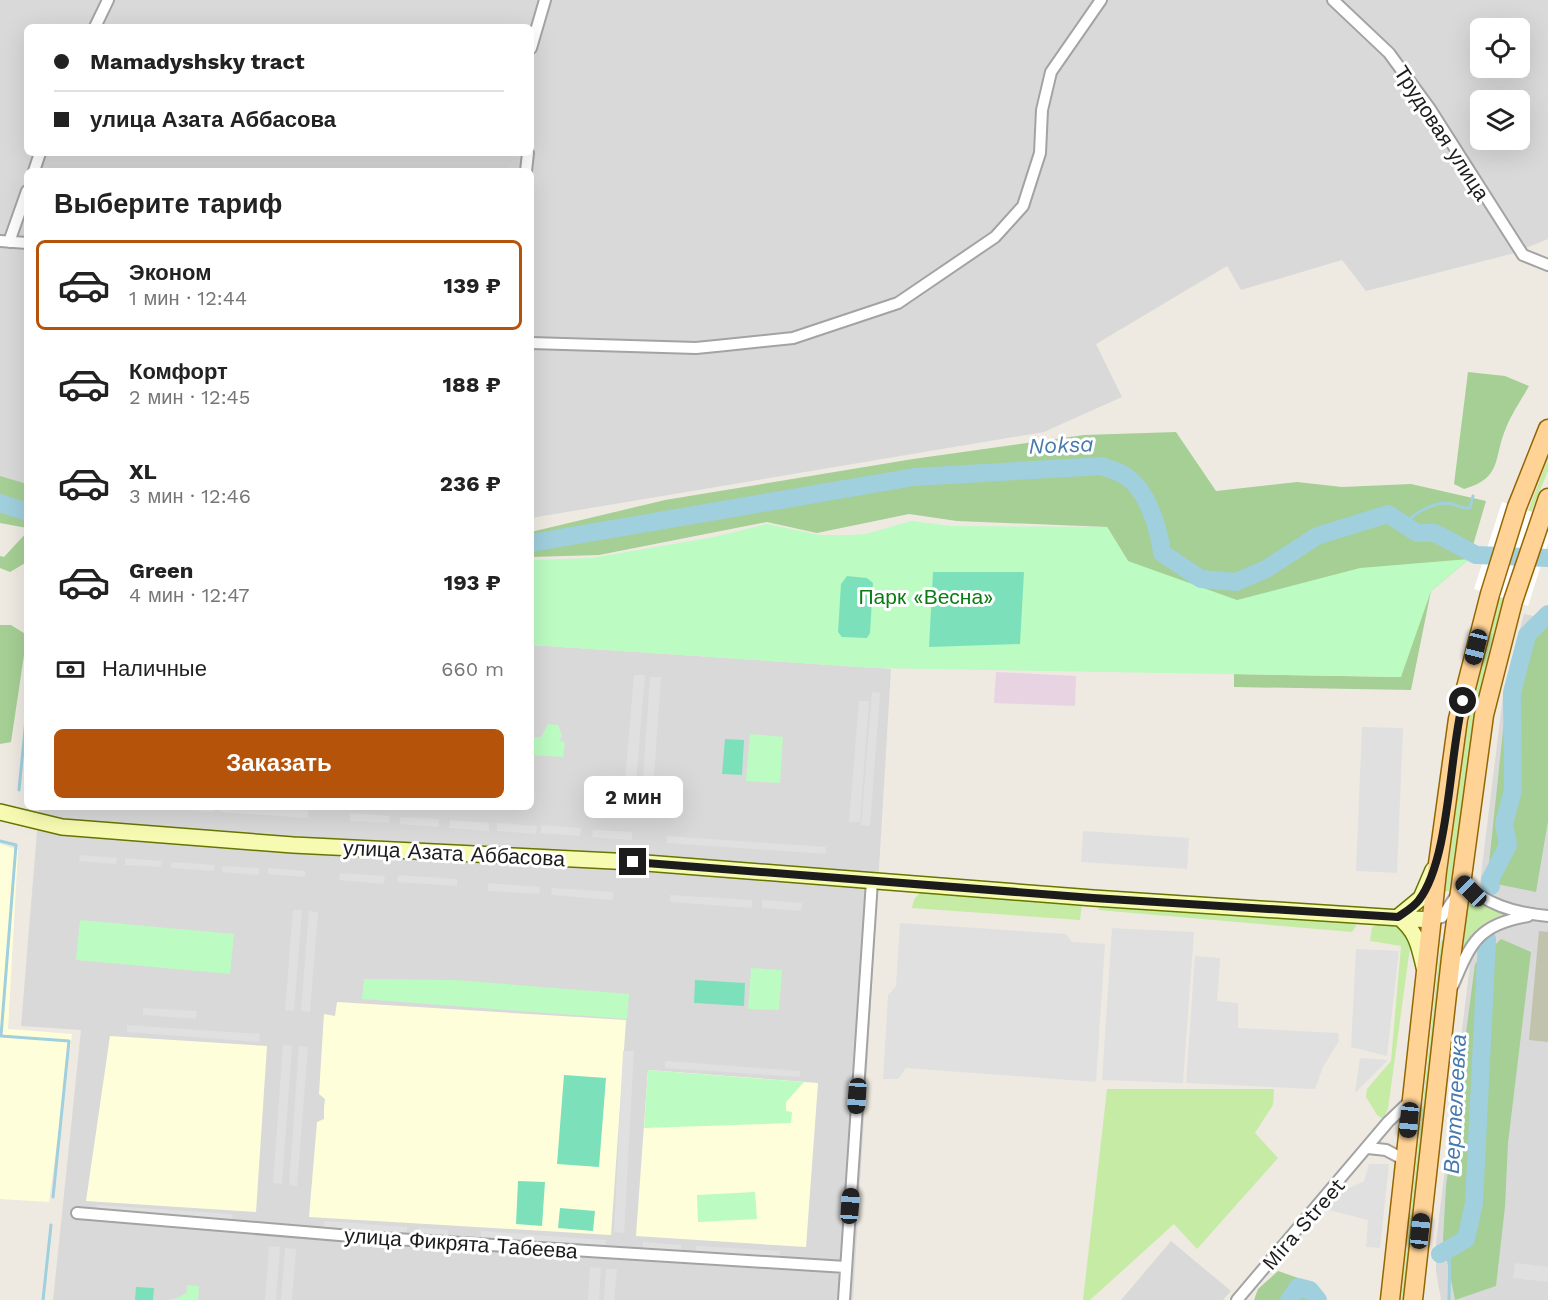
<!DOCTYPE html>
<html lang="ru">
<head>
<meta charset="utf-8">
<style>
  body { margin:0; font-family:"Work Sans",sans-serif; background:#f2f2f2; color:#222; height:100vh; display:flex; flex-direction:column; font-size:22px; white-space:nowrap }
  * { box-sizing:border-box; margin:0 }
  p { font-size:20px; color:#767676 }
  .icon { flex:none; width:33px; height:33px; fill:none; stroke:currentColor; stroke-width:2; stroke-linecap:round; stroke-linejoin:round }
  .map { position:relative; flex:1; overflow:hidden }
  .drawer { position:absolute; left:24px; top:168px; width:510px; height:642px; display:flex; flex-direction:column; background:#fff; border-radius:9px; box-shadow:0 6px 24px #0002 }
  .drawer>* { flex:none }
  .banner { position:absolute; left:24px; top:24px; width:510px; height:132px; border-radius:9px; box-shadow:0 6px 24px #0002; display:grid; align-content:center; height:132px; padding:0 30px; background:#fff }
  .controls { position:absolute; left:1470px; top:18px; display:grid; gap:12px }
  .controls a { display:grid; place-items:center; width:60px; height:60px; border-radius:9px; background:#fff; box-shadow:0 6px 24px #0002; font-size:30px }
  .end { position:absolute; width:27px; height:27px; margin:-14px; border:8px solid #1c1c1c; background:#fff; box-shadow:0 0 0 3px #fff }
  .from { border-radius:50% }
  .bubble { position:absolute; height:42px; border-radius:9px; background:#fff; box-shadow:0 6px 24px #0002; font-size:20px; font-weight:700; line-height:42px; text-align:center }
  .car { position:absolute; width:18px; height:36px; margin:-18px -9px; border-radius:8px; box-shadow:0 0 4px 2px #0007; background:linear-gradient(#222 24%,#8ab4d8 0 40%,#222 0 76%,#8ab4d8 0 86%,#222 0) }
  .banner b { display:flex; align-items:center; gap:21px; height:57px; font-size:22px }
  .banner b+b { border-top:2px solid #e0e0e0 }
  .banner i { width:15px; height:15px; background:#222 }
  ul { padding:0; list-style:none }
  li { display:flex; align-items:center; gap:18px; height:90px; margin:0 12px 9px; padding:0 18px; border:3px solid transparent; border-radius:9px }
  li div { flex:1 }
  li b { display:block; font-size:22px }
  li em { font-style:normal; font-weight:700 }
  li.selected { border-color:#b45309 }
  li>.icon { width:54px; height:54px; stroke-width:1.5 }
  h2 { padding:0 30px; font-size:27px; line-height:72px }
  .pay { display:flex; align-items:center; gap:15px; height:66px; padding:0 30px; font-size:22px }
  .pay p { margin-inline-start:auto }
  .action { display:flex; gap:12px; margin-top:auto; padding:12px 30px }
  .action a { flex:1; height:69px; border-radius:9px; background:#b45309; color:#fff; font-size:24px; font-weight:700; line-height:69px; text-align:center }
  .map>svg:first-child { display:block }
  .residential { fill:#dad9d9; fill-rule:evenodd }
  .industrial { fill:#e8d3e3 }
  .education { fill:#feffda }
  .construction { fill:#c2c3ad }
  .grass { fill:#c6eba5 }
  .forest { fill:#a5cf95 }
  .park { fill:#bcfbc2 }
  .pitch { fill:#7ce1bb }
  .parking { fill:#e0e0e0 }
  .pier { fill:#fff }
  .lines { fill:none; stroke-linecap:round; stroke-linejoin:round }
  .stream { stroke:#a0cfde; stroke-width:3 }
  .river { stroke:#a0cfde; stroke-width:18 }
  .street-casing { stroke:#a3a3a3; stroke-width:14 }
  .secondary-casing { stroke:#677501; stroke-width:18 }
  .primary-casing { stroke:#956600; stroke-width:21 }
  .street { stroke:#fff; stroke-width:10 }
  .secondary { stroke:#f7fbb2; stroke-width:15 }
  .primary { stroke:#ffd396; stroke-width:18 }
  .route { stroke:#1c1c1c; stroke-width:8 }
  .labels { text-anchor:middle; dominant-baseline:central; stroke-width:6; stroke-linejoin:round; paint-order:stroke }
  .street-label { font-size:21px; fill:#1c1c1c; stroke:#fff }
  .park-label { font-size:21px; fill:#087d13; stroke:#fff }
  .water-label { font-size:22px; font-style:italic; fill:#4679ae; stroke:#fff }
</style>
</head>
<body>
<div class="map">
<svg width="1548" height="1300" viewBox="0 0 1548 1300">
  <rect width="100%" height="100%" fill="#eeeae2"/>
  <path class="residential" d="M 0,0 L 1548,0 L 1548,239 L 1511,254 L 1366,291 L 1342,260 L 1241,290 L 1227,266 L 1096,344 L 1122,397 L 1044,432 L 531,518 L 531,171 L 27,171 L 27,489 L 0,479 ZM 27,27 L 531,27 L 531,153 L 27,153 ZM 1480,28 L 1520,28 L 1520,68 L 1480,68 ZM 1480,100 L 1520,100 L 1520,140 L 1480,140 Z
    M 1524,614 L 1548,619 L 1548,1300 L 1441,1300 L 1436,1271 L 1436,1242 L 1504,687 Z
    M 531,645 L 891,669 L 853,1300 L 53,1300 L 81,1030 L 21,1026 L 39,807 L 531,807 Z
    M 1171,1241 L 1231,1291 L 1223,1300 L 1121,1300 Z"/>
  <path class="industrial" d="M 996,672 L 1076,676 L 1075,706 L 994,703 Z"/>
  <path class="education" d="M 0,844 L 18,850 L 8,1029 L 72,1034 L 49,1202 L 0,1199 Z
    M 337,1002 L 626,1020 L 611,1235 L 309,1217 L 317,1122 L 324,1119 L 324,1108 L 325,1099 L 319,1094 L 324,1014 L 335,1016 Z
    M 110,1036 L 267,1046 L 256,1212 L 86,1201 Z
    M 648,1070 L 818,1083 L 806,1247 L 636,1236 Z"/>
  <path class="construction" d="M 1539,931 L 1548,932 L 1548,1042 L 1529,1040 Z"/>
  <path class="grass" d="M 1548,458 L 1548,471 L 1533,507 L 1490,648 L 1476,718 L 1449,891 L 1445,891 C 1457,810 1463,726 1485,648 C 1502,584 1524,520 1548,458 Z
    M 929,890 L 1082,904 L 1080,920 L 912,908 C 914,896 918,893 929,890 Z
    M 1468,893 L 1509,912 L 1488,921 L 1470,940 L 1463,953 Z
    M 1103,904 L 1356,922 L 1356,926 L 1352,932 L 1098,910 Z
    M 1384,923 L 1402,929 L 1410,947 L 1388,1109 L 1383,1119 L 1377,1115 L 1366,1097 L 1367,1089 L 1391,1061 L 1401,946 L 1370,941 L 1372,927 Z
    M 1441,940 L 1446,940 L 1406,1300 L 1401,1300 Z
    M 1107,1089 L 1274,1089 L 1273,1105 L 1255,1133 L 1278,1158 L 1197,1249 L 1174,1224 L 1090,1300 L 1083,1300 Z"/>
  <path class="forest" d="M 1468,372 L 1505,376 L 1529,386 C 1522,399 1512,413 1506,428 C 1493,458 1503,478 1464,489 L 1454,484 Z
    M 1176,432 L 1216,491 L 1297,482 L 1342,487 L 1411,484 L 1486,501 L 1469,559 L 1431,591 L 1411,690 L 1234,687 L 1234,674 L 1400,677 L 1237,600 L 1157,608 L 1107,527 L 957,521 L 909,514 L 817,533 L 767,522 L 599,555 L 531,557 L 531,532 L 665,500 L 913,459 L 1084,435 Z
    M 0,476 L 27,484 L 27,528 L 0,523 Z
    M 27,532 L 27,562 L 10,572 L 0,568 L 0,556 L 4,557 Z
    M 1548,607 L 1548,821 L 1536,892 L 1487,882 L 1507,693 L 1529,621 Z
    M 0,625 L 11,625 L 27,635 L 11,742 L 0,744 Z
    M 1501,939 L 1531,952 L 1508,1143 L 1505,1207 L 1496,1286 L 1455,1300 L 1443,1240 L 1446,1186 L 1475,964 Z
    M 1278,1271 L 1307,1281 L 1313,1300 L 1254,1300 L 1258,1289 Z"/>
  <path class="park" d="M 911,521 L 953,526 L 1107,527 L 1128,561 L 1237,600 L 1360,568 L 1469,559 L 1431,591 L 1401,677 L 876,668 L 531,645 L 531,560 L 592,558 L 714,537 L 767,524 L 820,535 L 850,535 L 866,534 Z
    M 548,724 L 558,725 L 562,736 L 559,741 L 565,742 L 563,757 L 531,755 L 531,737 L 541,737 Z
    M 750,734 L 783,737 L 780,783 L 746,781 Z
    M 80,920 L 234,934 L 230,974 L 76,960 Z
    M 751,968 L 782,970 L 779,1010 L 748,1009 Z
    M 364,979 L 456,980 L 629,994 L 627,1019 L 362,999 Z
    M 648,1070 L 804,1082 L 786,1102 L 786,1111 L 792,1112 L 791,1123 L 644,1128 Z
    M 755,1192 L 757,1219 L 698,1222 L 697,1195 Z
    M 187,1285 L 199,1286 L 198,1300 L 168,1300 L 178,1298 L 187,1292 Z"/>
  <path class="pitch" d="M 933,572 L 1024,572 L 1020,644 L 929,647 Z
    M 847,576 L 867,578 L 873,583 L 870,633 L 867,638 L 842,637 L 838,632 L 841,584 Z
    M 725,739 L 744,740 L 742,775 L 722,774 Z
    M 695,980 L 745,983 L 744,1006 L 694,1003 Z
    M 564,1075 L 606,1078 L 599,1167 L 557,1164 Z
    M 518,1181 L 545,1182 L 542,1226 L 516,1224 Z
    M 560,1208 L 595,1211 L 593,1231 L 558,1228 Z
    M 136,1287 L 154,1288 L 153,1300 L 135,1300 Z"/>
  <path class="parking" d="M 634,675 L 645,675 L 634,805 L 623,804 Z
    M 650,677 L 661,677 L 652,806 L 641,806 Z
    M 872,692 L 880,693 L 870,826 L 861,825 Z
    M 859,701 L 869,701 L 860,822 L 849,822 Z
    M 1362,727 L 1403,728 L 1397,873 L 1356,871 Z
    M 175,807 L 214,807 L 214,812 L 175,809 Z
    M 220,807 L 308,810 L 308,818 L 220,812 Z
    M 350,813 L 390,816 L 389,823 L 350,821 Z
    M 400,817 L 439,819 L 439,827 L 400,824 Z
    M 450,820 L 489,823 L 489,831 L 449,828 Z
    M 497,823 L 537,826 L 536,834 L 497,831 Z
    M 541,825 L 581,828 L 580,836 L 541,833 Z
    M 593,830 L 632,832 L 632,840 L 592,837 Z
    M 1083,831 L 1189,838 L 1187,869 L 1081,862 Z
    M 667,836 L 826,847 L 826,854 L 667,843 Z
    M 80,855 L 117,858 L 116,864 L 79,861 Z
    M 125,858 L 162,861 L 161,867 L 125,865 Z
    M 172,862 L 214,865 L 214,871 L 171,868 Z
    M 222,866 L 259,868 L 259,875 L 222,872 Z
    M 268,868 L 305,871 L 305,877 L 268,874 Z
    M 340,873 L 385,876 L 384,884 L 339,880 Z
    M 398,875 L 457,879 L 457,886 L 397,882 Z
    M 488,883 L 540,887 L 539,894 L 488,891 Z
    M 552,888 L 613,892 L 613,900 L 551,895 Z
    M 670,895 L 752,900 L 752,908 L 670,902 Z
    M 762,900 L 802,903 L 801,911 L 762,908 Z
    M 293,910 L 302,910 L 294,1011 L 285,1010 Z
    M 309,911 L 318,912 L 310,1012 L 301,1011 Z
    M 900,923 L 1066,934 L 1072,942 L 1105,944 L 1096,1082 L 906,1068 L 898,1079 L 883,1079 L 888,995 L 896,986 Z
    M 1112,928 L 1194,932 L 1183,1083 L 1102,1080 Z
    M 1356,949 L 1399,951 L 1387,1056 L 1351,1047 Z
    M 1195,956 L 1220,958 L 1217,1001 L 1238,1003 L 1238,1028 L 1338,1033 L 1339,1041 L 1323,1067 L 1315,1089 L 1186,1083 Z
    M 143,1008 L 197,1011 L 196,1019 L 143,1015 Z
    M 127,1025 L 260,1034 L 259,1042 L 127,1032 Z
    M 283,1045 L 292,1046 L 282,1184 L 273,1183 Z
    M 299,1046 L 308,1047 L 297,1186 L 289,1185 Z
    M 623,1051 L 634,1051 L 624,1233 L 614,1232 Z
    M 1360,1058 L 1388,1060 L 1355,1093 Z
    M 665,1061 L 800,1071 L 800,1077 L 665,1068 Z
    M 1369,1164 L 1389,1164 L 1380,1248 L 1366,1247 L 1368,1220 L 1325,1209 L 1343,1191 L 1364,1181 Z
    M 97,1205 L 232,1214 L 232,1220 L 96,1211 Z
    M 324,1221 L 407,1227 L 407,1233 L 323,1228 Z
    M 419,1228 L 448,1230 L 448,1236 L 418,1234 Z
    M 481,1231 L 606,1240 L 605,1246 L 481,1237 Z
    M 643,1242 L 681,1245 L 681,1251 L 643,1249 Z
    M 269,1246 L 280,1247 L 276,1300 L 265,1300 Z
    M 696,1246 L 780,1251 L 779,1257 L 696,1252 Z
    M 285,1248 L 296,1249 L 292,1300 L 281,1300 Z
    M 1515,1263 L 1548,1267 L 1548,1282 L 1513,1278 Z
    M 590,1267 L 601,1268 L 599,1300 L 588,1300 Z
    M 606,1269 L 617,1269 L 614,1300 L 604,1300 Z"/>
  <path class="pier" d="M 1502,502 L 1548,517 L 1548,543 L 1528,606 L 1474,589 Z"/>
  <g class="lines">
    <path class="stream" d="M 1405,524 C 1415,512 1437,500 1452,504 C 1460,506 1462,509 1470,508 L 1473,496
      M 19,790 L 27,709
      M 0,841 L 16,845 L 1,1036 L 69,1041 L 53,1197
      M 43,1300 L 51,1225
      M 1449,1300 L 1450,1248"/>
    <path class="river" d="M 0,503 L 27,512
      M 531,543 L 914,477 L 1102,466 C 1109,469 1117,471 1124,475 C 1147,488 1159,529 1162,553 L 1201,579 L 1236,582 L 1266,569 L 1317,536 L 1388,514 L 1417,533 L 1435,533 L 1476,555 L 1548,558
      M 1491,886 L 1490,880 L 1508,845 L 1504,824 L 1513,790 L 1512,693 L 1527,635 L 1548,614
      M 1440,1254 L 1466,1239 L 1474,1203 L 1487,939
      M 1289,1300 L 1298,1287 L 1310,1290 L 1318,1300"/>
    <g class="street-casing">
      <path id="street" d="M 1333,0 L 1389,53 L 1430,109 L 1523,255 L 1548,265
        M 95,27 L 108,0
        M 531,48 L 545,0
        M 34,171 L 40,153
        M 526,171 L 528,153
        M 0,241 L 27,243
        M 9,242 L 27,191
        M 531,343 L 696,348 L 726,345 L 793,338 L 898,303 L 995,237 L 1023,206 L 1040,153 L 1042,110 L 1051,72 L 1101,0
        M 1461,882 C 1487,904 1512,913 1548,916
        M 1431,920 L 1442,917 L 1456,896
        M 1453,985 C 1471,942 1479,924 1528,916
        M 1368,1148 L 1386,1150 L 1405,1160
        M 77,1213 L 363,1237 L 846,1267
        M 844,1300 L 872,881
        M 1237,1300 L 1388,1122 L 1411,1100"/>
    </g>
    <g class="secondary-casing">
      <path id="secondary" d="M 0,812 L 62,827 L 293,845 L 633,862 L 1093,898 L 1431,920
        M 1424,967 C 1419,945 1416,930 1398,917 L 1421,898 L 1433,870"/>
    </g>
    <g class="primary-casing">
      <path id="primary" d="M 1390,1300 L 1437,871 L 1458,719 L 1490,594 L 1517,507 L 1548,429
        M 1413,1300 L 1451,958 L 1484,715 L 1513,601 L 1548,498"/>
    </g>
    <use href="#street" class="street"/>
    <use href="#secondary" class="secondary"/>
    <use href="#primary" class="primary"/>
  </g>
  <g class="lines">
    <path class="route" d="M 633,862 L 1093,898 L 1398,917 C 1405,912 1414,907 1419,900 C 1450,859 1449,755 1463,701"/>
  </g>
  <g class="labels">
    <g class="street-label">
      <text transform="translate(1442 133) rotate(57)">Трудовая улица</text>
      <text transform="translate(454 853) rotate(3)">улица Азата Аббасова</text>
      <text transform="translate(1303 1224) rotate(-49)">Mira Street</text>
      <text transform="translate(461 1243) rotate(4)">улица Фикрята Табеева</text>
    </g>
    <g class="park-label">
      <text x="926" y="596">Парк «Весна»</text>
    </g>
    <g class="water-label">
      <text transform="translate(1061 445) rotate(-2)">Noksa</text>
      <text transform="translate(1455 1104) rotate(-87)">Вертелеевка</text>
    </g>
  </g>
</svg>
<div class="controls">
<a><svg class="icon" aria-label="locate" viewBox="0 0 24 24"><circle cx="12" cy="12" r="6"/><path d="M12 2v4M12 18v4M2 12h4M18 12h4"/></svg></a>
<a><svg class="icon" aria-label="layers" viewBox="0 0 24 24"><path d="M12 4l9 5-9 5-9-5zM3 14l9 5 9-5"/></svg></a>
</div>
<i class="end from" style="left:1463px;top:701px"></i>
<i class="end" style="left:633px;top:862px"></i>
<div class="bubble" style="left:584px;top:776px;width:99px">2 мин</div>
<i class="car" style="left:1476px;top:647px;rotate:194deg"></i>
<i class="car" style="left:1471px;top:891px;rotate:315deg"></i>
<i class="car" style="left:857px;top:1096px;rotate:184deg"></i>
<i class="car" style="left:1409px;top:1120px;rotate:186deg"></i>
<i class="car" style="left:850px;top:1206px;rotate:4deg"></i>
<i class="car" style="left:1420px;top:1231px;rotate:6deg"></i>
<div class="banner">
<b><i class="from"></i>Mamadyshsky tract</b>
<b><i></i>улица Азата Аббасова</b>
</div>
<section class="drawer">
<h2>Выберите тариф</h2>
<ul>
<li class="selected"><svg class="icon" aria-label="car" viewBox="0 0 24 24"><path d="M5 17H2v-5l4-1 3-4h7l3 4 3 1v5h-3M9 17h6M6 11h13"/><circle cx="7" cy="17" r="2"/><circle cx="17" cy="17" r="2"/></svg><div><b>Эконом</b><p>1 мин · 12:44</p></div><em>139 ₽</em></li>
<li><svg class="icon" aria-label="car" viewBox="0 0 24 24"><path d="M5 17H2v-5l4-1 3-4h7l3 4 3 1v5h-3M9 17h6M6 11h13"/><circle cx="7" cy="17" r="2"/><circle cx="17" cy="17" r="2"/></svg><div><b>Комфорт</b><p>2 мин · 12:45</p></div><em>188 ₽</em></li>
<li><svg class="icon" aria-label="car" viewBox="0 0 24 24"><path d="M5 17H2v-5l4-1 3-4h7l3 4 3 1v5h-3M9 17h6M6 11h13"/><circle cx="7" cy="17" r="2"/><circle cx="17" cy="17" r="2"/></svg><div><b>XL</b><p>3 мин · 12:46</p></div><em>236 ₽</em></li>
<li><svg class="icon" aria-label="car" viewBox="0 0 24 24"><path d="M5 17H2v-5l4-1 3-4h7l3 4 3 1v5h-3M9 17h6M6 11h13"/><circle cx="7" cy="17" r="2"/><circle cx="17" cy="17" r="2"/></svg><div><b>Green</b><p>4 мин · 12:47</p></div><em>193 ₽</em></li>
</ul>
<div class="pay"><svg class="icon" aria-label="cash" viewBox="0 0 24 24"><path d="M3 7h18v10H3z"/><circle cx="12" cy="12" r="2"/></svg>Наличные<p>660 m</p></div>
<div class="action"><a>Заказать</a></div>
</section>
</div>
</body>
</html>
